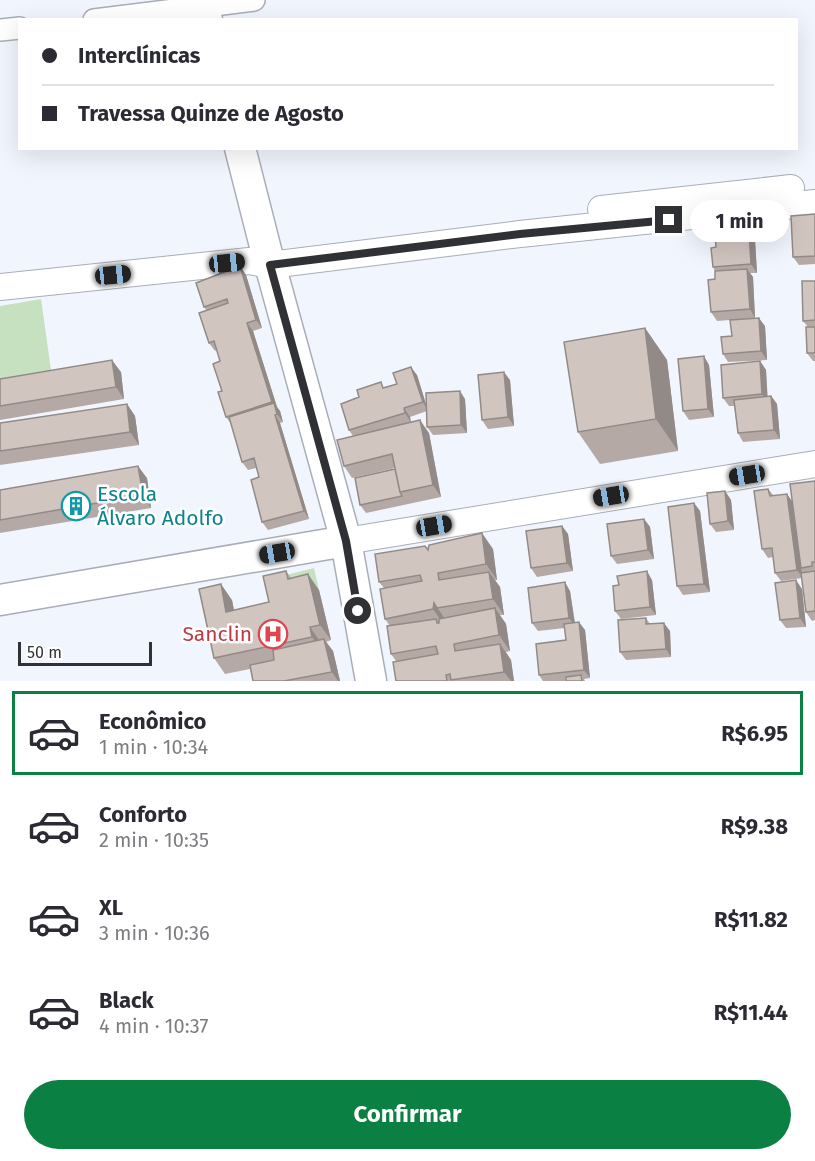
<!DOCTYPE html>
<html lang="pt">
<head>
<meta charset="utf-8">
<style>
  body { margin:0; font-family:"Fira Sans",sans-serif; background:#f2f2f3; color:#2b2b33; height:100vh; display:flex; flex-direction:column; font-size:22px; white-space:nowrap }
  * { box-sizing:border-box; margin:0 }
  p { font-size:20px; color:#7c7c81 }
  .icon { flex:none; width:33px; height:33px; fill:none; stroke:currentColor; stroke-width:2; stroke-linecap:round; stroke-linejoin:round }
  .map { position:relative; height:681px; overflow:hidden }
  .panel { display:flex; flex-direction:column; background:#fff; flex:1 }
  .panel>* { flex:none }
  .hud { position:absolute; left:18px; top:18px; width:780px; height:132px; border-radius:0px; box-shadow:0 6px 24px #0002; display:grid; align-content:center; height:132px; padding:0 24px; background:#fff }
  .scale { position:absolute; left:18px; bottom:15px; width:134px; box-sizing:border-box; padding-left:6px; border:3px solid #2f3135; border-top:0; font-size:16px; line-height:21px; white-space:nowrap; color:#2f3135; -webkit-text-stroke:4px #fff; paint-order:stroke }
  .end { position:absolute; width:27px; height:27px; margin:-14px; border:8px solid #2f3135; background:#fff; box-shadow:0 0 0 3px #fff }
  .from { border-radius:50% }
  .bubble { position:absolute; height:42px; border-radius:21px; background:#fff; box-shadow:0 6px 24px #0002; font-size:20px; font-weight:700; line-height:42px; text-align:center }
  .car { position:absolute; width:18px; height:36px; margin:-18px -9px; border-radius:8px; box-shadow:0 0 4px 2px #0007; background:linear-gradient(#222 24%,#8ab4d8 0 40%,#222 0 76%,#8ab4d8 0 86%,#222 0) }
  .hud b { display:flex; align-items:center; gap:21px; height:57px; font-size:22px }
  .hud b+b { border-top:2px solid #e1e1e2 }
  .hud i { width:15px; height:15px; background:#2b2b33 }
  ul { padding:10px 0 0; list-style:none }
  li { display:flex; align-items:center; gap:18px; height:84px; margin:0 12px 9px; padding:0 12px; border:3px solid transparent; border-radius:0px }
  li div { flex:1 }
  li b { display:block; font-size:22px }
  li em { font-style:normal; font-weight:700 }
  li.on { border-color:#0b8043 }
  li>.icon { width:54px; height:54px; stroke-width:1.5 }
  .primary-button { display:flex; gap:12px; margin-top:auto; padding:12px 24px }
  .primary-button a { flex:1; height:69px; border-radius:36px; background:#0b8043; color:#fff; font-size:24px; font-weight:700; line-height:69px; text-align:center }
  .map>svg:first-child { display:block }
  .green { fill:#c6e1c0 }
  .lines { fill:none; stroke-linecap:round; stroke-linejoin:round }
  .minor-casing { stroke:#a8aeb7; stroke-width:24 }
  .tertiary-casing { stroke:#a8aeb7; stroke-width:28 }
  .secondary-casing { stroke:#a8aeb7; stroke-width:33 }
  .minor { stroke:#fff; stroke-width:21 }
  .tertiary { stroke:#fff; stroke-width:26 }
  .secondary { stroke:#fff; stroke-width:30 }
  .wall { fill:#b4a9a5 }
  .shaded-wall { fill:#928a86 }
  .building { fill:#d1c5c0; stroke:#928a86; stroke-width:1.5 }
  .route { stroke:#2f3135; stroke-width:8 }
  .labels { text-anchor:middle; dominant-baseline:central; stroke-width:5; stroke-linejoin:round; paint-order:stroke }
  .culture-label { font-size:21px; fill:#0d838f; stroke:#fff; text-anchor:start }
  .health-label { font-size:21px; fill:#be3a42; stroke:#fff; text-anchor:end }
</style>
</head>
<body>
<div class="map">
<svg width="815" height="681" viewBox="0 0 815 681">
  <rect width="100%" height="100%" fill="#f1f6fe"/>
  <path class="green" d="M 41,299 L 52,377 L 0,385 L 0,306 Z
    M 314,568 L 319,590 L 299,595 L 286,575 Z"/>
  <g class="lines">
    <g class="minor-casing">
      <path id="minor" d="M 94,20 L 254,0
        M 0,30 L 20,28"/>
    </g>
    <g class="tertiary-casing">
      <path id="tertiary" d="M 601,209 L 791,188
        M 0,287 L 249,261 L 270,265 L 520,234 L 815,203
        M 346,541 L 815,464"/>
    </g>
    <g class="secondary-casing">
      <path id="secondary" d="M 202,0 L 207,20
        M 240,148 L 266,250 L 346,541 L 371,681
        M 0,600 L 346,541"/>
    </g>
    <use href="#minor" class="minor"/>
    <use href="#tertiary" class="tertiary"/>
    <use href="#secondary" class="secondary"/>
  </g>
  <path class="wall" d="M 815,214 L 815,264 L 799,265 L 793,257 Z
    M 755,240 L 757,273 L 750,273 L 753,277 L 755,318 L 717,321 L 711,312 L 715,279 L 715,271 L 713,267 L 716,247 Z
    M 240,266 L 246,275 L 262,328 L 253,331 L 277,407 L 280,411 L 283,422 L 280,423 L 309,519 L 268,530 L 262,522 L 259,477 L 256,468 L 248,470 L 242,462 L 232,425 L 226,417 L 222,391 L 220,361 L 217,350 L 215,351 L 209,343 L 207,311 L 204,307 Z
    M 815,281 L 815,361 L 813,361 L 807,353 L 808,327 L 803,321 Z
    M 765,326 L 767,360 L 728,362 L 723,354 L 732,336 Z
    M 645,328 L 667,360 L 678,451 L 600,464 L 578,432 Z
    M 760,361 L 766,370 L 767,396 L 771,396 L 777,404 L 780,439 L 743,442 L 738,433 L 734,406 L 729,406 L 723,398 Z
    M 709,365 L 714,417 L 689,420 L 683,411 Z
    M 121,372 L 124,399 L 0,420 L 0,379 Z
    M 417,375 L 426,404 L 465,399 L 467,433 L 433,435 L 427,427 L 427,411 L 410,417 L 411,422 L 397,426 L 429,433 L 441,497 L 366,513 L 360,505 L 395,469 L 395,468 L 352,478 L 344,466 L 353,436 L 349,430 L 359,397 L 385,387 L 397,384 Z
    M 510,380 L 514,426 L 488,429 L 482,420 Z
    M 127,404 L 135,416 L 139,445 L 0,465 L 0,423 Z
    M 147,478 L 151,508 L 0,533 L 0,490 Z
    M 815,481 L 815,620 L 812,621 L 806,612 L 802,578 L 781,581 L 775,573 L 773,557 L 768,558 L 762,549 L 768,489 L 774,496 L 787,494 L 792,501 Z
    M 725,491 L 731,500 L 734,530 L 716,532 L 710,524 Z
    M 694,503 L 700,511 L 710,592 L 683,595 L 677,586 Z
    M 644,519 L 650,527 L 654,559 L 617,564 L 611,556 Z
    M 562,526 L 568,534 L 573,571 L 537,577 L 531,568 Z
    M 493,549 L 497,580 L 495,580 L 500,587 L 504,615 L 500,615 L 506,624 L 510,651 L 506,652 L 511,660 L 514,681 L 396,681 L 396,661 L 391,654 L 390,626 L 385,619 L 384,588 L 379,582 L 428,550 Z
    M 286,571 L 291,578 L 319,590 L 331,640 L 326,642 L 333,651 L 340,681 L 253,681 L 250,669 L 225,674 L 214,658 L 232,600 L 234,610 L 269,602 Z
    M 652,580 L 656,615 L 621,619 L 615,611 Z
    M 802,589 L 806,627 L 786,628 L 780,620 Z
    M 570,591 L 575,622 L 585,630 L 590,678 L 584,679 L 585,681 L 543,681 L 539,675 L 566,640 L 565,628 L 538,631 L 532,623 Z
    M 646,618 L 650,624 L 670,631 L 671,657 L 626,660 L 620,652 Z"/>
  <path class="shaded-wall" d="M 749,232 L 755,240 L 757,273 L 751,264 Z
    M 240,266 L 246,275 L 262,328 L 256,320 Z
    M 747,269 L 753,277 L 755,318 L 750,309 Z
    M 759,318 L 765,326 L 767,360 L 761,351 Z
    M 247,323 L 253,331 L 277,407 L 280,411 L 283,422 L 277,414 L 275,406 L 272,402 Z
    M 645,328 L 667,360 L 678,451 L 656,419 Z
    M 704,356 L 709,365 L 714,417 L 708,409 Z
    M 112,360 L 121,372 L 124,399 L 116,387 Z
    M 760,361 L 766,370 L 768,403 L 762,394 Z
    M 411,367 L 417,375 L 428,411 L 423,402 Z
    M 504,372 L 510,380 L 514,426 L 508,417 Z
    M 460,391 L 465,399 L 467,433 L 461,425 Z
    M 771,396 L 777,404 L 780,439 L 774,430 Z
    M 127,404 L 135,416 L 139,445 L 130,432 Z
    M 404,408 L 410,417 L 411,422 L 405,413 Z
    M 275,415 L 280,423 L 309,519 L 304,511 Z
    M 420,420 L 429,433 L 441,497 L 433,485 Z
    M 138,466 L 147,478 L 151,508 L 143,495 Z
    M 725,491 L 731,500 L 734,530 L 728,521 Z
    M 787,494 L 793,503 L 801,568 L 803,578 L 797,570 Z
    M 694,503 L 700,511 L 710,592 L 704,584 Z
    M 644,519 L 650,527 L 654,559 L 648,550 Z
    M 562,526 L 568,534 L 573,571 L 567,563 Z
    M 482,533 L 493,549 L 497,580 L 486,564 Z
    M 647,571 L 652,580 L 656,615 L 650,607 Z
    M 489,572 L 500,587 L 504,615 L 493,599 Z
    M 308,574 L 319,590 L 331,640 L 320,625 Z
    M 796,580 L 802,589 L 806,627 L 800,618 Z
    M 565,582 L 570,591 L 575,626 L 569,618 Z
    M 221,584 L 232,600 L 237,627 L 226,612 Z
    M 434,603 L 445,619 L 444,625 L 433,609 Z
    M 495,608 L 506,624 L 510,651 L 499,635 Z
    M 579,622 L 585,630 L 590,678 L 584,670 Z
    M 664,623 L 670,631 L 671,657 L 666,649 Z
    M 310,627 L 321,643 L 323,653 L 312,637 Z
    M 324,639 L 333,651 L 340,681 L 338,681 L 332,672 Z
    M 500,644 L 511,660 L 514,681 L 511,681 L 504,672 Z"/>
  <path class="building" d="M 815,214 L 815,256 L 793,257 L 791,216 Z
    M 749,232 L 751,264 L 713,267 L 711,248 L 716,247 L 715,234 Z
    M 240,266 L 256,320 L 247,323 L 272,402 L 226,417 L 218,392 L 222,391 L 213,364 L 220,361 L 214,341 L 209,343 L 199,313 L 228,303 L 227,299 L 204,307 L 196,283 Z
    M 747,269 L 750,309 L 711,312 L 708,280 L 715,279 L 715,271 Z
    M 802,281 L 815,281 L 815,320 L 803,321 Z
    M 759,318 L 761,351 L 723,354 L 721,337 L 732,336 L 730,320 Z
    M 806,327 L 815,327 L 815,353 L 807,353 Z
    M 645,328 L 656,419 L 578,432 L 564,342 Z
    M 704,356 L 708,409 L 683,411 L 678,359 Z
    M 112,360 L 116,387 L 0,406 L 0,379 Z
    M 760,361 L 762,394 L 723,398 L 721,365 Z
    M 411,367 L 423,402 L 404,408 L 405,413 L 349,430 L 341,404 L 359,397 L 357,390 L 381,382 L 383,388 L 397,384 L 393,373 Z
    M 504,372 L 508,417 L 482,420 L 478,375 Z
    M 460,391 L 461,425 L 427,427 L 426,393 Z
    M 771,396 L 774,430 L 738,433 L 734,400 Z
    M 274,403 L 277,414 L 275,415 L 304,511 L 262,522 L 251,480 L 259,477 L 254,458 L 242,462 L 229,417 Z
    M 127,404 L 130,432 L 0,451 L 0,423 Z
    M 420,420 L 433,485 L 400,492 L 392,454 L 344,466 L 337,440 Z
    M 138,466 L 143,495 L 0,520 L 0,490 Z
    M 395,469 L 400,492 L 402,496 L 360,505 L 355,478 Z
    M 815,481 L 815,562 L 812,562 L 812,566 L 801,568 L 790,484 Z
    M 768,489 L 770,496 L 787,494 L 797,570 L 775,573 L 772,548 L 762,549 L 754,491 Z
    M 725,491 L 728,521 L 710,524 L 707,493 Z
    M 694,503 L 704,584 L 677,586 L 668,507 Z
    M 644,519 L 648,550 L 611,556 L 607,524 Z
    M 562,526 L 567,563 L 531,568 L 526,531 Z
    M 482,533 L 486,564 L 438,573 L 439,580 L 489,572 L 493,599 L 437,608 L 434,603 L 433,609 L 385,619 L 380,589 L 422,581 L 420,575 L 379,582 L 375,554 L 425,546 L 428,550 L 429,545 Z
    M 286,571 L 288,579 L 308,574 L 320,625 L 310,627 L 312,637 L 214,658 L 199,589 L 221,584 L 226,612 L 269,602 L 263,576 Z
    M 647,571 L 650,607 L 615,611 L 613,586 L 619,585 L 617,576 Z
    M 815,571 L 815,611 L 806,612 L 801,573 Z
    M 796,580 L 800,618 L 780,620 L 775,583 Z
    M 565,582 L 569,618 L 532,623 L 528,588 Z
    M 495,608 L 499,635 L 454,644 L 455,651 L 500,644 L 504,672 L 451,680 L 450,674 L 446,675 L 447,681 L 396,681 L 393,662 L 438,654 L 436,646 L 391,654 L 387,626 L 436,619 L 437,623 L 439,623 L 439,619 Z
    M 646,618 L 646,624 L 664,623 L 666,649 L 620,652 L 618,620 Z
    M 579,622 L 584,670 L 539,675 L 536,644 L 566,640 L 564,624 Z
    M 324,639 L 332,672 L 284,681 L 253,681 L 250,665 L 274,660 L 273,650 Z
    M 581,675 L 582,681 L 566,681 L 566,677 Z"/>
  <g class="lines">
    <path class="route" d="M 358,611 L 346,541 L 270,265 L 520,234 L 669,220"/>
  </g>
  <defs>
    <g id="building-ring" transform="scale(1.5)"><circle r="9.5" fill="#fff" stroke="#0f9aa8" stroke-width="1.5"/><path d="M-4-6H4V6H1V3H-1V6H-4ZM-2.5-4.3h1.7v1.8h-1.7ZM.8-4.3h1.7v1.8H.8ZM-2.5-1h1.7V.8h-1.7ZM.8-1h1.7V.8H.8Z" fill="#0f9aa8"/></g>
    <g id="hospital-ring" transform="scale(1.5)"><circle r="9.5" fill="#fff" stroke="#e0444e" stroke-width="1.5"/><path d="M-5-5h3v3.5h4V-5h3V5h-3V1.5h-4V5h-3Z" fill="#e0444e"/></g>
  </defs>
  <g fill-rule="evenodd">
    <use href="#building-ring" x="76" y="506"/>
    <use href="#hospital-ring" x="273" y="634"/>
  </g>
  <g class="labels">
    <g class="culture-label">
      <text x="97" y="494">Escola<tspan x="97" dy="24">Álvaro Adolfo</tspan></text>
    </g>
    <g class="health-label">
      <text x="252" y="634">Sanclin</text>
    </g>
  </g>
</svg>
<div class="scale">50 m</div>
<i class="end from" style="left:358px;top:611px"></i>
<i class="end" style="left:669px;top:220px"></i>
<div class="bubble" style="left:690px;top:200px;width:99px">1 min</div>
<i class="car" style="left:227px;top:263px;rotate:84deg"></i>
<i class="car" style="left:113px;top:275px;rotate:84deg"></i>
<i class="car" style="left:747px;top:475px;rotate:261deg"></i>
<i class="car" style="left:611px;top:496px;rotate:261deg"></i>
<i class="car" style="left:434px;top:526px;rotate:80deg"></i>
<i class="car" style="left:277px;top:553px;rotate:260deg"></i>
<div class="hud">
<b><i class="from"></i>Interclínicas</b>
<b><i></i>Travessa Quinze de Agosto</b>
</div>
</div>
<section class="panel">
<ul>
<li class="on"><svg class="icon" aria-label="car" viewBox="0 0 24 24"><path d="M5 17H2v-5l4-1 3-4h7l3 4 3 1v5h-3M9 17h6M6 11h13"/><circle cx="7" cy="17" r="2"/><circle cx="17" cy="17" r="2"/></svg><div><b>Econômico</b><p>1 min · 10:34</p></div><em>R$6.95</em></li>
<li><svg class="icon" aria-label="car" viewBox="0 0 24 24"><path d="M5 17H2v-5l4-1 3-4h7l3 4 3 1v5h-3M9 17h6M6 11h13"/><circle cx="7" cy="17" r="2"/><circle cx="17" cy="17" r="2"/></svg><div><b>Conforto</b><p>2 min · 10:35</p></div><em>R$9.38</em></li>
<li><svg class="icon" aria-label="car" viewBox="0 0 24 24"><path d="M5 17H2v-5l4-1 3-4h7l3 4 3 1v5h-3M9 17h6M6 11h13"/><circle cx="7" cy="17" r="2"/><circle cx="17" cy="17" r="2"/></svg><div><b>XL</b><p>3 min · 10:36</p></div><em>R$11.82</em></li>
<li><svg class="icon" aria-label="car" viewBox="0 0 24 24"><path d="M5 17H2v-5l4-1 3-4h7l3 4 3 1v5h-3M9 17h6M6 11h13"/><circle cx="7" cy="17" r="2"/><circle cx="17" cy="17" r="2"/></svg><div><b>Black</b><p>4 min · 10:37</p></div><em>R$11.44</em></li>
</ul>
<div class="primary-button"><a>Confirmar</a></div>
</section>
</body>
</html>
